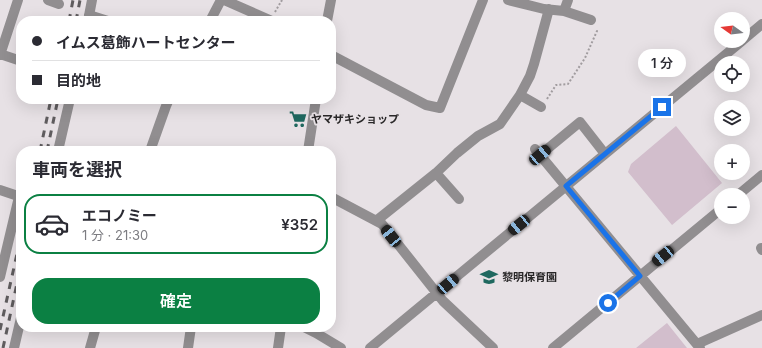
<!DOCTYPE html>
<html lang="ja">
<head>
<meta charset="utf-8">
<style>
  body { margin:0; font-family:Inter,"Noto Sans JP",sans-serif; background:#f2f2f3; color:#2b2b33; height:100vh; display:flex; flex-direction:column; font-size:15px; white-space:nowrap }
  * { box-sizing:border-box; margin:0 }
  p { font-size:13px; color:#7c7c81 }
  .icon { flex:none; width:22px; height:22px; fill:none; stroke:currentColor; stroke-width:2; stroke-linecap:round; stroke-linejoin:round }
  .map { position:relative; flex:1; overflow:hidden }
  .side { position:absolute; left:16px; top:146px; width:320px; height:186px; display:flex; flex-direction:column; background:#fff; border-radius:16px; box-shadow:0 4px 16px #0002 }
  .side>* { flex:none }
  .hud { position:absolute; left:16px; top:16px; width:320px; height:88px; border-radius:16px; box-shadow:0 4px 16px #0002; display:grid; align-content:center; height:88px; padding:0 16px; background:#fff }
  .needle { width:26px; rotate:284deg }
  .buttons { position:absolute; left:714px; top:12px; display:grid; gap:8px }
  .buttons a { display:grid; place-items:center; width:36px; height:36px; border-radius:50%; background:#fff; box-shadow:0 4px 16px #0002; font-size:20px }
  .end { position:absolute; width:18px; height:18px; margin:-9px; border:5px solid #1a73e8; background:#fff; box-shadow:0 0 0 2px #fff }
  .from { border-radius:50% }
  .bubble { position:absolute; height:28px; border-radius:14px; background:#fff; box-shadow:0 4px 16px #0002; font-size:13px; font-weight:600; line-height:28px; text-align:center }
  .car { position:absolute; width:12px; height:24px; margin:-12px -6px; border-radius:5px; box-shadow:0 0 3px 1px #0007; background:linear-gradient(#222 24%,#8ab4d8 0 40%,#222 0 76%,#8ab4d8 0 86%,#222 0) }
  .hud b { display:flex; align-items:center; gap:14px; height:38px; font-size:15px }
  .hud b+b { border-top:1px solid #e1e1e2 }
  .hud i { width:10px; height:10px; background:#2b2b33 }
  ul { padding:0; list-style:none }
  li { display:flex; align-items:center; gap:12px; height:60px; margin:0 8px 6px; padding:0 8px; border:2px solid transparent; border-radius:16px }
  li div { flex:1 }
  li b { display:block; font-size:15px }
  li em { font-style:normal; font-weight:600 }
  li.on { border-color:#0b8043 }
  li>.icon { width:36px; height:36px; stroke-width:1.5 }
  h2 { padding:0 16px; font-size:18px; line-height:48px }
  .action { display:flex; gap:8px; margin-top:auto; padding:8px 16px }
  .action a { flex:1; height:46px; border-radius:16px; background:#0b8043; color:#fff; font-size:16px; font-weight:600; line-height:46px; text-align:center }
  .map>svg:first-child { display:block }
  .green { fill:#d2becc }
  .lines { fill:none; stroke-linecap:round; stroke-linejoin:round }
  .path { stroke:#a19c9f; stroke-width:2; stroke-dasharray:2 2; stroke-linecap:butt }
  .minor { stroke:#918e90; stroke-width:10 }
  .rail { stroke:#5f5c5e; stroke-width:3; stroke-dasharray:7 7; stroke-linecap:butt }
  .route { stroke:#1a73e8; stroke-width:5 }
  .labels { text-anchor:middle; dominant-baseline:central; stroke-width:3.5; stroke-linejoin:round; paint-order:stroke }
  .poi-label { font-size:11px; font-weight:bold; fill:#292728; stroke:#e7e1e5; text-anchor:start }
</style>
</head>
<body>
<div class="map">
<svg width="762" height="348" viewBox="0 0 762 348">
  <rect width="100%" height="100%" fill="#e7e1e5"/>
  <path class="green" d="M 676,126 L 722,183 L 672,225 L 628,172 L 631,164 Z
    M 667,323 L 687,348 L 636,348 Z"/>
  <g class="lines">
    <path class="path" d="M 275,12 L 282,0
      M 547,99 L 556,85 L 568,84 L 585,58 L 597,31 L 597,29"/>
    <path class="minor" d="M 48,0 L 59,4
      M 224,0 L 272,21
      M 508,0 L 544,9 L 564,11 L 568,0
      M 564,11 L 591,20
      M 89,15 L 108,21
      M 88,21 L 92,0
      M 210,21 L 221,0
      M 327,21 L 331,0
      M 743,40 L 762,24
      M 0,54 L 21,61
      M 0,55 L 18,0
      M 331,55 L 426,105 L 440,108 L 483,0
      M 520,95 L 541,107
      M 535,149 L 700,348
      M 58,151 L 70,99
      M 150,151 L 166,106 L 169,99
      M 308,151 L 316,99
      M 540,155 L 580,122 L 605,154
      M 436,173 L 459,199
      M 0,190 L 21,197
      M 738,195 L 762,175
      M 331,197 L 382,224 L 443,301 L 493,348
      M 376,221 L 436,173 L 457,153 L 478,136 L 500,124 L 520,95 L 530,76 L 534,64 L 549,9
      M 761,248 L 762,250
      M 0,277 L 19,197
      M 304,327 L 316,333 L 341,348
      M 697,344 L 762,315
      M 14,348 L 21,318
      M 90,348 L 96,327
      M 188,348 L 191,327
      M 278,348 L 281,327
      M 370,348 L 742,41
      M 553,348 L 721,209"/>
    <path class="rail" d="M 69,21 L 73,0
      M 76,21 L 80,0
      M 40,151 L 51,99
      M 47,151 L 58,99
      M 0,330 L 21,236
      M 3,348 L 21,265"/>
  </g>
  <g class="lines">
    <path class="route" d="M 608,303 L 640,276 L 566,186 L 662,107"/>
  </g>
  <defs>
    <g id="supermarket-bare" transform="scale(1.38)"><path d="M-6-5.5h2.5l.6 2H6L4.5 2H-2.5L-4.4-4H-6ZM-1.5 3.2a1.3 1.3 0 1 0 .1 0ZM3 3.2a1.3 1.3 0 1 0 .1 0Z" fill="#1f685f" stroke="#e7e1e5" stroke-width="2.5" paint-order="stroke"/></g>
    <g id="school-bare" transform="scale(1.38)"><path d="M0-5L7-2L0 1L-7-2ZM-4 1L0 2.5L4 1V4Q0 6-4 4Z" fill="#1f685f" stroke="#e7e1e5" stroke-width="2.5" paint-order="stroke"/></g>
  </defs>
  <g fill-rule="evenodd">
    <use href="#supermarket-bare" x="298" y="119"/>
    <use href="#school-bare" x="489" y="277"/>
  </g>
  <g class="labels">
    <g class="poi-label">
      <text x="311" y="119">ヤマザキショップ</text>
      <text x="502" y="277">黎明保育園</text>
    </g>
  </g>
</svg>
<div class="buttons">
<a><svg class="needle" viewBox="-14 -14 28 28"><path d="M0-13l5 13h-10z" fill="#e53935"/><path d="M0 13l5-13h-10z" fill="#7c7c81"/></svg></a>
<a><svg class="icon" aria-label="locate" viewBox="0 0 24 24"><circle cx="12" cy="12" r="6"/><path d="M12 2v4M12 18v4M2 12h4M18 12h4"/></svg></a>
<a><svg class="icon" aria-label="layers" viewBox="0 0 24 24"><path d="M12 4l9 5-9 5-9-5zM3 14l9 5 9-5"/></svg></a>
<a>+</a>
<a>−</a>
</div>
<i class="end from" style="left:608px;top:303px"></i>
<i class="end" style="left:662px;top:107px"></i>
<div class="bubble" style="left:638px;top:49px;width:48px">1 分</div>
<i class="car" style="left:540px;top:155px;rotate:50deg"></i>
<i class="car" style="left:519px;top:225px;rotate:231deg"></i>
<i class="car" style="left:391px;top:236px;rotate:322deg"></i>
<i class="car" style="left:663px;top:256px;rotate:231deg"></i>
<i class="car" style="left:448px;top:284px;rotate:50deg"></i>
<div class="hud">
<b><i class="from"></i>イムス葛飾ハートセンター</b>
<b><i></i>目的地</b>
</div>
<section class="side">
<h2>車両を選択</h2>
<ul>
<li class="on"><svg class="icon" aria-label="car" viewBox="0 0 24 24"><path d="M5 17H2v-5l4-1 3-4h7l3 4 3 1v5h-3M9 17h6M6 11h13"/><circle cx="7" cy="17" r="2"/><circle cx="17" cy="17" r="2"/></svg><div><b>エコノミー</b><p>1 分 · 21:30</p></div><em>¥352</em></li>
</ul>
<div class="action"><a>確定</a></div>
</section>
</div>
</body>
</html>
